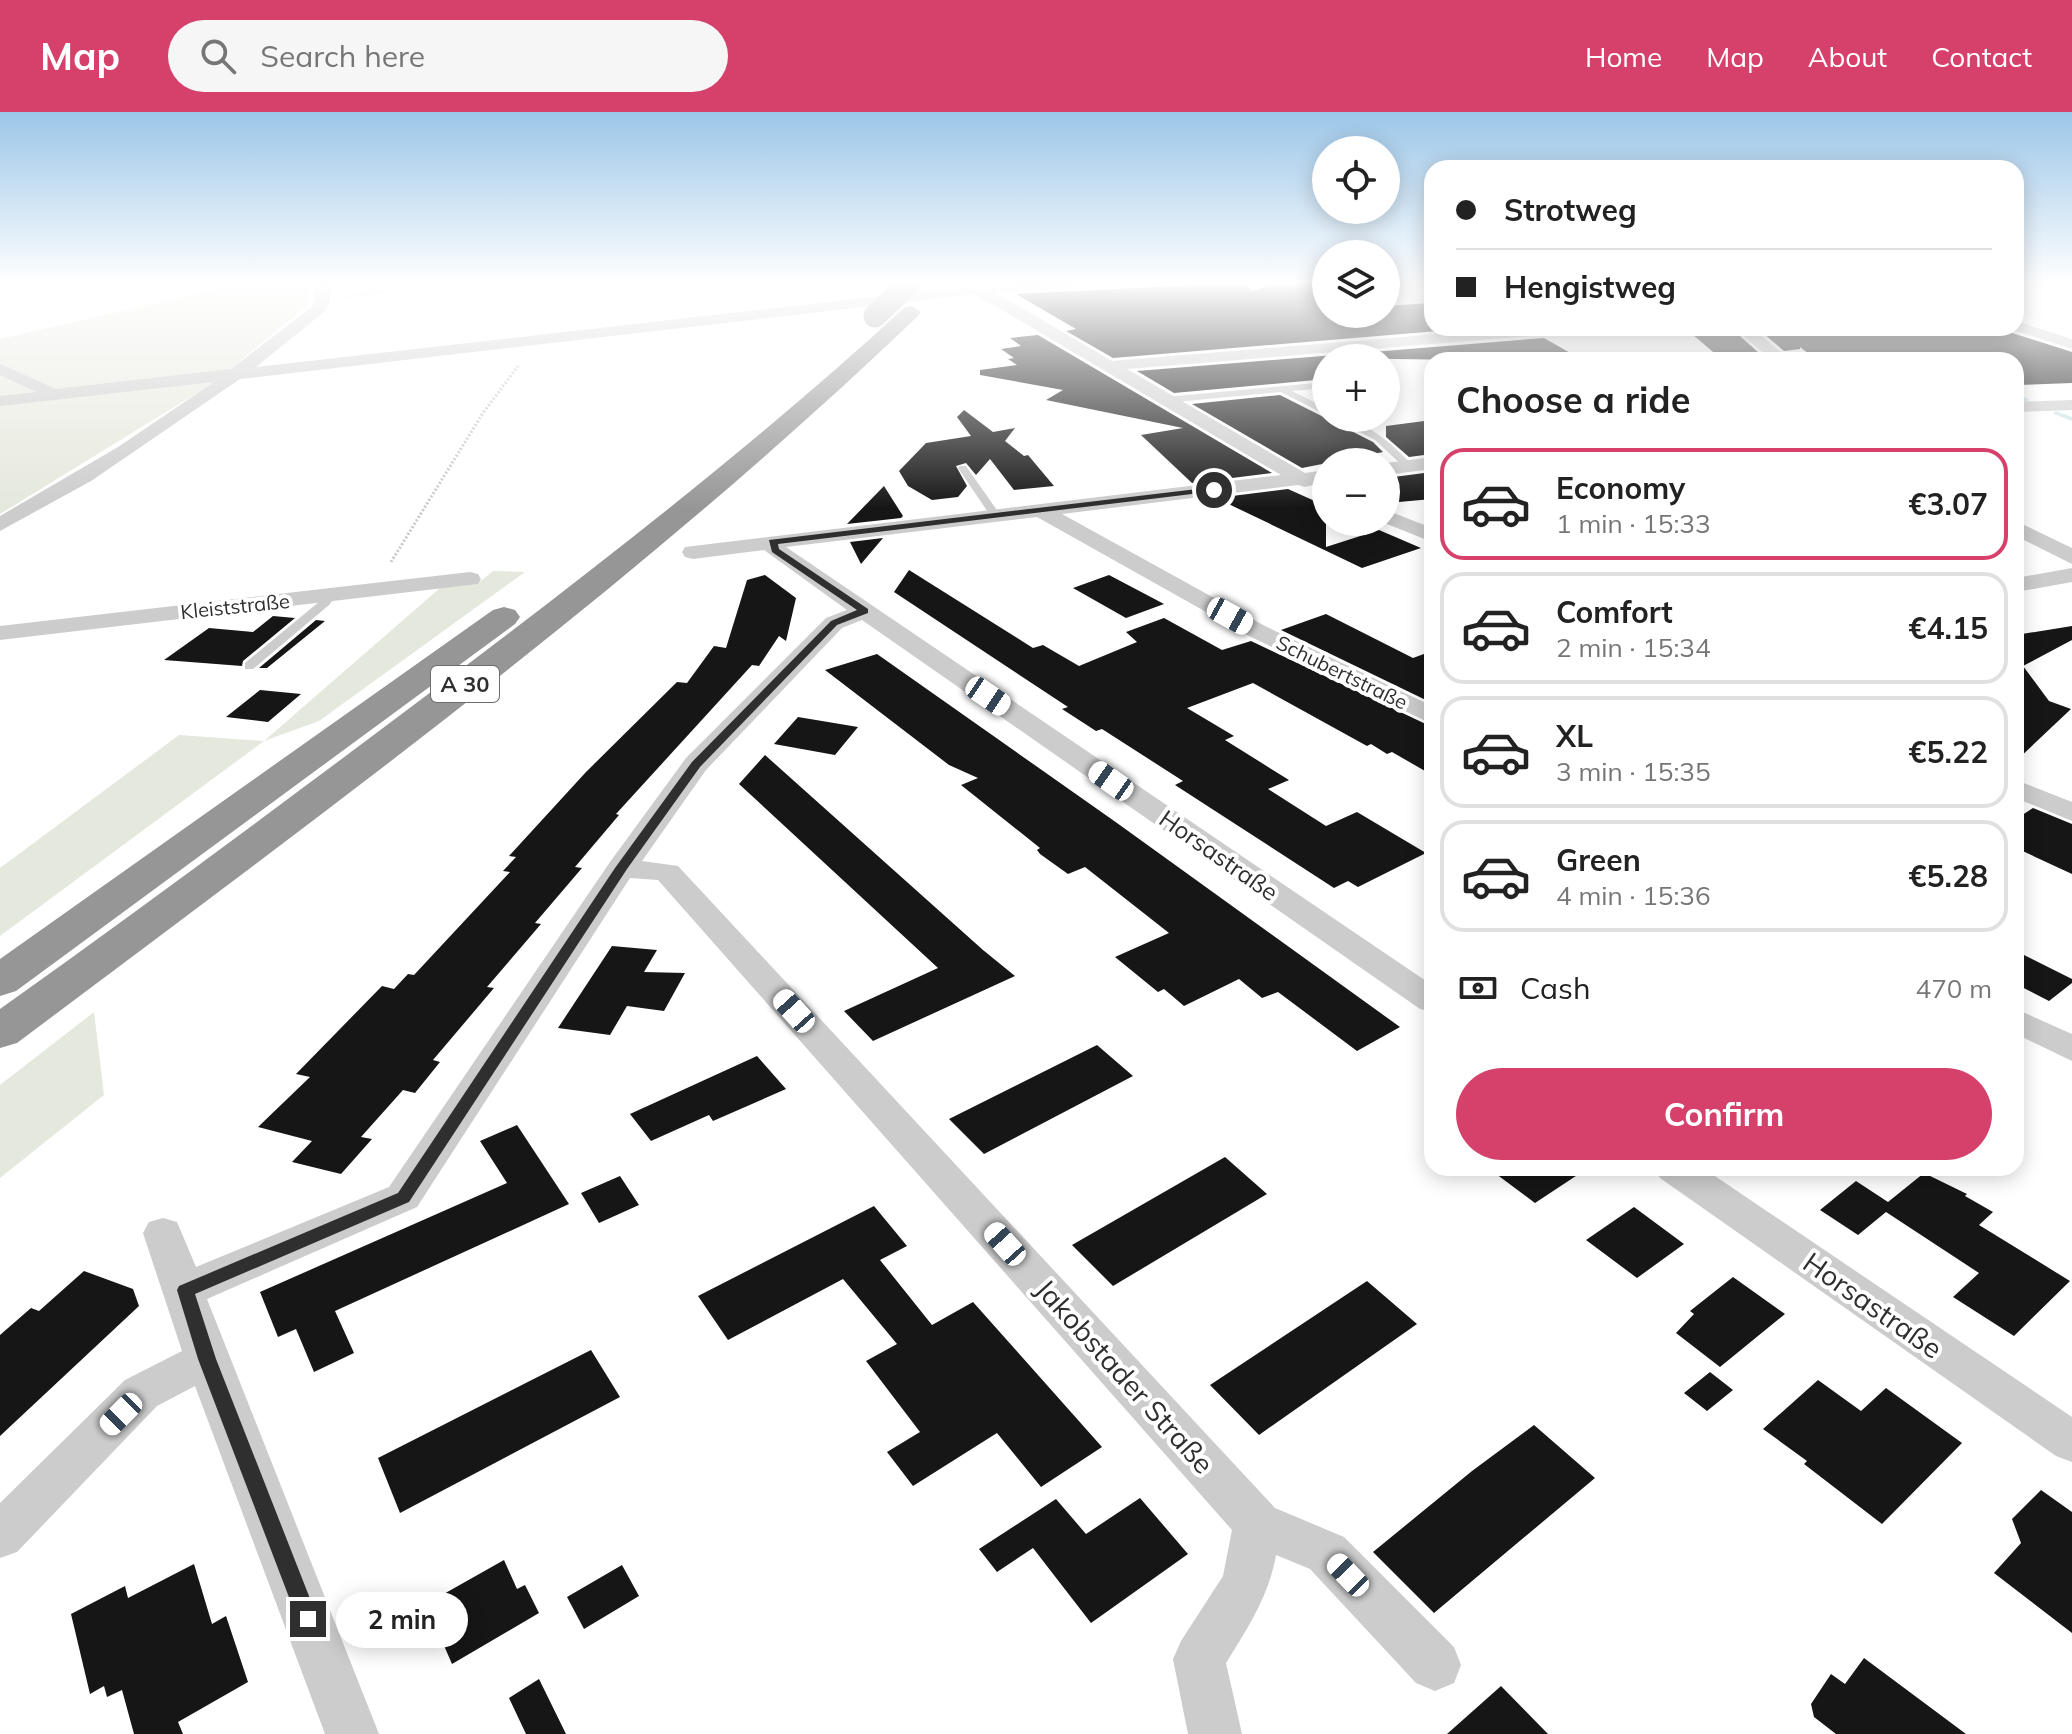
<!DOCTYPE html>
<html lang="en">
<head>
<meta charset="utf-8">
<style>
  body { margin:0; font-family:Mulish,sans-serif; background:#f6f6f6; color:#222; height:100vh; display:flex; flex-direction:column; font-size:30px; white-space:nowrap }
  * { box-sizing:border-box; margin:0 }
  p { font-size:26px; color:#767676 }
  .icon { flex:none; width:44px; height:44px; fill:none; stroke:currentColor; stroke-width:2; stroke-linecap:round; stroke-linejoin:round }
  .map { position:relative; flex:1; overflow:hidden }
  .details { position:absolute; left:1424px; top:240px; width:600px; height:824px; display:flex; flex-direction:column; background:#fff; border-radius:24px; box-shadow:0 4px 20px #0003 }
  .details>* { flex:none }
  .guide { position:absolute; left:1424px; top:48px; width:600px; height:176px; border-radius:24px; box-shadow:0 4px 20px #0003; display:grid; align-content:center; height:176px; padding:0 32px; background:#fff }
  .tools { position:absolute; left:1312px; top:24px; display:grid; gap:16px }
  .tools a { display:grid; place-items:center; width:88px; height:88px; border-radius:50%; background:#fff; box-shadow:0 4px 20px #0003; font-size:40px }
  .end { position:absolute; width:36px; height:36px; margin:-18px; border:10px solid #2f2f2f; background:#fff; box-shadow:0 0 0 4px #fff }
  .from { border-radius:50% }
  .bubble { position:absolute; height:56px; border-radius:28px; background:#fff; box-shadow:0 4px 20px #0003; font-size:26px; font-weight:700; line-height:56px; text-align:center }
  .car { position:absolute; width:24px; height:48px; margin:-24px -12px; border-radius:10px; box-shadow:0 0 6px 2px #0007; background:linear-gradient(#fff 24%,#345 0 40%,#fff 0 76%,#345 0 86%,#fff 0) }
  .guide b { display:flex; align-items:center; gap:28px; height:76px; font-size:30px }
  .guide b+b { border-top:2px solid #e0e0e0 }
  .guide i { width:20px; height:20px; background:#222 }
  ul { padding:0; list-style:none }
  li { display:flex; align-items:center; gap:24px; height:112px; margin:0 16px 12px; padding:0 16px; border:4px solid #e0e0e0; border-radius:24px }
  li div { flex:1 }
  li b { display:block; font-size:30px }
  li em { font-style:normal; font-weight:700 }
  li.on { border-color:#d6416b }
  li>.icon { width:72px; height:72px; stroke-width:1.5 }
  h2 { padding:0 32px; font-size:36px; line-height:96px }
  .pay { display:flex; align-items:center; gap:20px; height:88px; padding:0 32px; font-size:30px }
  .pay p { margin-inline-start:auto }
  .primary-button { display:flex; gap:16px; margin-top:auto; padding:16px 32px }
  .primary-button a { flex:1; height:92px; border-radius:48px; background:#d6416b; color:#fff; font-size:32px; font-weight:700; line-height:92px; text-align:center }
  header { display:flex; align-items:center; gap:48px; box-sizing:border-box; height:112px; padding:0 40px; background:#d6416b; color:#fff }
  header strong { font-size:38px }
  nav { display:flex; gap:44px; margin-inline-start:auto; font-size:28px }
  .search { width:560px; height:72px; background:#f6f6f6; display:flex; align-items:center; gap:20px; box-sizing:border-box; padding:0 28px; border-radius:44px; color:#767676; font-size:30px }
  .map>svg:first-child { display:block }
  .green { fill:#e5e8dc }
  .lines { fill:none; stroke-linecap:round; stroke-linejoin:round }
  .stream { fill:#cae2e7; fill-rule:evenodd }
  .building { fill:#161616 }
  .path { stroke:#c9c9c9; stroke-width:3; stroke-dasharray:2 2; stroke-linecap:butt }
  .service { fill:#ccc; fill-rule:evenodd }
  .minor { fill:#ccc; fill-rule:evenodd }
  .motorway { fill:#969696; fill-rule:evenodd }
  .motorway-bridge { stroke:#969696; stroke-width:23 }
  .route { fill:#2f2f2f }
  .labels { text-anchor:middle; dominant-baseline:central; stroke-width:8; stroke-linejoin:round; paint-order:stroke }
  .far-street-label { font-size:20px; fill:#2f2f2f; stroke:#fff }
  .shield { fill:#fff; stroke:#6d6d6d; stroke-width:2 }
  .shield-label { font-size:22px; font-weight:bold; fill:#2f2f2f }
  .street-label { font-size:24px; fill:#2f2f2f; stroke:#fff }
  .near-street-label { font-size:28px; fill:#2f2f2f; stroke:#fff }
</style>
</head>
<body>
<header>
<strong>Map</strong>
<div class="search"><svg class="icon" aria-label="search" viewBox="0 0 24 24"><circle cx="10" cy="10" r="6"/><path d="M15 15l6 6"/></svg>Search here</div>
<nav><a>Home</a><a>Map</a><a>About</a><a>Contact</a></nav>
</header>
<div class="map">
<svg width="2072" height="1622" viewBox="0 0 2072 1622">
  <rect width="100%" height="100%" fill="#fff"/>
  <path class="green" d="M 252,169 L 311,169 L 306,194 L 215,270 L 0,402 L 0,227 Z
    M 493,459 L 525,460 L 319,609 L 264,629 L 0,824 L 0,756 L 179,623 L 264,629 L 440,476 L 477,472 Z
    M 94,900 L 104,983 L 0,1066 L 0,973 Z"/>
  <g class="lines">
    <path class="stream" d="M 2016,281 L 2028,287 L 2029,288 L 2026,290 L 2016,285 Z
      M 2056,299 L 2072,305 L 2072,309 L 2054,302 L 2053,301 Z"/>
  </g>
  <path class="building" d="M 1284,169 L 1326,169 L 1326,202 L 1386,202 L 1386,194 L 1432,191 L 1432,216 L 1474,216 L 1113,246 L 1066,219 L 1076,217 L 1016,182 L 1218,172 L 1247,172 L 1251,179 Z
    M 1685,216 L 1731,216 L 1759,241 L 1719,245 Z
    M 1757,216 L 2007,216 L 2009,220 L 2072,240 L 2072,271 L 2017,273 L 2016,248 L 1817,248 L 1800,235 L 1800,237 L 1784,239 Z
    M 1038,223 L 1272,361 L 1192,371 L 1141,323 L 1183,316 L 1046,288 L 1063,278 L 980,263 L 980,258 L 1017,253 L 1008,247 L 1014,246 L 1001,237 L 1021,234 L 1010,226 Z
    M 1544,226 L 1572,242 L 1463,246 L 1466,248 L 1326,246 L 1326,267 L 1174,281 L 1137,259 Z
    M 1280,283 L 1373,330 L 1383,340 L 1302,356 L 1192,292 Z
    M 964,298 L 993,320 L 1015,316 L 1005,329 L 1024,344 L 1028,343 L 1054,374 L 1014,378 L 990,347 L 976,363 L 966,351 L 956,354 L 967,374 L 958,385 L 932,388 L 908,374 L 899,359 L 926,331 L 971,324 L 957,305 Z
    M 1432,308 L 1432,342 L 1409,345 L 1386,325 L 1386,314 Z
    M 1432,360 L 1432,387 L 1399,390 L 1386,380 L 1386,366 Z
    M 884,374 L 903,404 L 901,406 L 847,412 Z
    M 1288,377 L 1326,394 L 1326,435 L 1379,418 L 1421,436 L 1362,456 L 1216,386 Z
    M 883,426 L 861,452 L 850,430 Z
    M 909,458 L 1033,536 L 1043,533 L 1079,554 L 1137,530 L 1126,520 L 1164,506 L 1222,538 L 1251,529 L 1432,615 L 1432,663 L 1392,640 L 1387,642 L 1371,632 L 1367,634 L 1253,571 L 1187,596 L 1234,624 L 1225,628 L 1289,668 L 1268,677 L 1326,714 L 1357,700 L 1426,741 L 1358,775 L 1348,769 L 1334,776 L 1175,673 L 1183,669 L 1102,617 L 1096,619 L 1062,597 L 1068,595 L 894,480 Z
    M 765,463 L 796,486 L 786,529 L 779,524 L 759,554 L 752,553 L 616,702 L 619,703 L 575,755 L 582,756 L 535,811 L 541,812 L 487,875 L 494,876 L 433,948 L 440,950 L 415,981 L 403,978 L 361,1025 L 372,1027 L 341,1062 L 292,1050 L 312,1029 L 258,1015 L 310,965 L 296,962 L 382,874 L 394,877 L 408,862 L 414,863 L 510,760 L 503,759 L 516,745 L 509,744 L 586,660 L 677,570 L 687,571 L 714,534 L 726,536 L 747,468 Z
    M 1109,463 L 1164,492 L 1126,506 L 1073,476 Z
    M 1326,502 L 1413,546 L 1432,539 L 1432,591 L 1281,518 Z
    M 273,504 L 295,506 L 243,549 L 242,554 L 164,548 L 209,516 L 253,520 Z
    M 316,508 L 325,509 L 267,556 L 259,556 Z
    M 2072,514 L 2072,528 L 2023,554 L 2049,589 L 2071,597 L 2016,649 L 2016,523 Z
    M 877,542 L 1117,711 L 1400,915 L 1357,939 L 1278,880 L 1262,886 L 1239,867 L 1184,894 L 1164,877 L 1158,880 L 1115,845 L 1169,821 L 1085,755 L 1068,762 L 1040,742 L 1037,738 L 1040,736 L 961,673 L 978,666 L 949,653 L 825,558 Z
    M 260,578 L 301,582 L 268,610 L 226,605 Z
    M 798,605 L 858,615 L 835,643 L 774,632 Z
    M 765,643 L 983,838 L 1015,864 L 873,929 L 844,899 L 938,856 L 739,672 Z
    M 2033,696 L 2072,712 L 2072,762 L 2016,736 L 2016,707 Z
    M 612,834 L 657,838 L 644,860 L 685,861 L 664,899 L 627,894 L 610,923 L 558,916 Z
    M 2016,839 L 2072,867 L 2072,871 L 2049,889 L 2016,872 Z
    M 1097,933 L 1133,964 L 984,1042 L 949,1007 Z
    M 757,944 L 786,977 L 713,1009 L 709,1003 L 651,1029 L 630,1002 Z
    M 517,1013 L 569,1092 L 335,1199 L 354,1241 L 314,1260 L 296,1217 L 278,1225 L 260,1180 L 507,1071 L 480,1029 Z
    M 1225,1045 L 1267,1082 L 1113,1174 L 1072,1133 Z
    M 1488,1056 L 1588,1056 L 1535,1091 Z
    M 1924,1061 L 1967,1082 L 1965,1084 L 1993,1100 L 1979,1113 L 2070,1169 L 2014,1224 L 1953,1185 L 1979,1161 L 1886,1100 L 1858,1123 L 1820,1098 L 1856,1069 L 1888,1090 Z
    M 620,1064 L 639,1093 L 599,1111 L 581,1081 Z
    M 874,1094 L 907,1134 L 880,1148 L 932,1213 L 973,1190 L 1102,1335 L 1041,1375 L 997,1321 L 913,1374 L 887,1340 L 920,1320 L 866,1249 L 897,1232 L 843,1167 L 728,1228 L 698,1184 Z
    M 1634,1095 L 1684,1132 L 1637,1166 L 1586,1128 Z
    M 84,1159 L 133,1177 L 139,1194 L 0,1324 L 0,1223 L 31,1196 L 39,1199 Z
    M 1733,1165 L 1785,1202 L 1720,1255 L 1676,1221 L 1694,1202 L 1690,1199 Z
    M 1367,1169 L 1417,1212 L 1259,1323 L 1210,1273 Z
    M 591,1238 L 620,1285 L 400,1401 L 378,1346 Z
    M 1710,1260 L 1733,1278 L 1707,1299 L 1684,1281 Z
    M 1818,1268 L 1861,1299 L 1886,1276 L 1962,1331 L 1882,1412 L 1804,1352 L 1807,1349 L 1763,1317 Z
    M 1534,1313 L 1595,1366 L 1434,1501 L 1373,1440 L 1472,1359 Z
    M 2041,1378 L 2072,1400 L 2072,1521 L 1994,1461 L 2021,1431 L 2012,1407 Z
    M 1140,1386 L 1188,1442 L 1091,1511 L 1033,1436 L 997,1460 L 979,1437 L 1056,1387 L 1086,1422 Z
    M 504,1448 L 517,1477 L 525,1473 L 539,1501 L 452,1552 L 426,1492 Z
    M 194,1452 L 212,1512 L 226,1504 L 248,1570 L 178,1610 L 183,1622 L 134,1622 L 122,1578 L 107,1585 L 104,1574 L 90,1582 L 71,1502 L 125,1474 L 128,1486 Z
    M 622,1453 L 639,1484 L 584,1517 L 567,1485 Z
    M 1864,1546 L 1966,1622 L 1836,1622 L 1814,1605 L 1811,1592 L 1831,1562 L 1845,1572 Z
    M 539,1567 L 566,1622 L 526,1622 L 509,1586 Z
    M 1501,1574 L 1548,1622 L 1447,1622 Z"/>
  <g class="lines">
    <path class="path" d="M 347,185 L 448,169
      M 391,450 L 483,301 L 518,254"/>
    <path class="service" d="M 1326,270 L 1326,276 L 1292,279 L 1326,296 L 1326,303 L 1281,280 L 1166,291 L 1162,288 L 1166,285 Z
      M 1333,306 C 1364,306 1393,332 1413,354 L 1405,356 L 1375,328 Z
      M 960,354 L 966,354 L 1001,404 L 1000,406 L 992,406 L 958,356 Z
      M 331,480 L 337,483 L 329,493 L 253,557 L 245,557 L 245,551 Z"/>
    <path class="minor" d="M 316,169 L 330,169 L 330,189 L 325,199 L 256,255 L 978,173 L 1124,169 L 1117,173 L 994,180 L 1112,249 L 1510,216 L 1575,216 L 1567,221 L 1127,257 L 1305,361 L 1326,358 L 1326,370 L 1305,375 L 1298,373 L 1062,402 L 1265,514 L 1432,594 L 1432,612 L 1249,524 L 1037,405 L 786,435 L 1432,873 L 1432,900 L 1420,897 L 862,508 L 842,516 L 706,658 L 642,749 L 678,754 L 1275,1396 L 1344,1425 L 1454,1535 L 1461,1553 L 1454,1571 L 1435,1579 L 1416,1571 L 1310,1457 L 1276,1443 C 1269,1484 1248,1515 1226,1551 L 1242,1622 L 1188,1622 L 1173,1547 L 1181,1529 L 1223,1464 L 1232,1418 L 658,768 L 630,766 L 417,1095 L 207,1187 L 379,1622 L 325,1622 L 195,1274 L 157,1294 L 17,1440 L 0,1446 L 0,1391 L 125,1268 L 182,1239 L 143,1121 L 149,1110 L 163,1106 L 177,1110 L 196,1155 L 389,1075 L 610,750 L 686,646 L 826,506 L 847,498 L 764,438 L 693,447 L 685,445 L 682,440 L 685,435 L 1281,363 L 975,182 L 240,267 L 91,369 L 0,419 L 0,404 L 118,335 L 214,270 L 0,294 L 0,284 L 37,280 L 0,263 L 0,252 L 56,277 L 231,257 L 313,194 Z
      M 2016,209 L 2072,227 L 2072,237 L 2010,217 L 2016,216 Z
      M 1734,216 L 1752,216 L 1790,248 L 1772,248 Z
      M 2072,288 L 2072,298 L 2016,300 L 2016,290 Z
      M 1432,345 L 1432,357 L 1386,363 L 1386,351 Z
      M 1386,398 L 1432,416 L 1432,430 L 1382,410 L 1386,410 Z
      M 2016,409 L 2072,436 L 2072,452 L 2016,424 Z
      M 2072,456 L 2072,470 L 2016,480 L 2016,466 Z
      M 470,460 L 478,462 L 481,467 L 478,472 L 0,528 L 0,514 Z
      M 2016,668 L 2072,690 L 2072,709 L 2016,686 Z
      M 2016,897 L 2072,922 L 2072,949 L 2016,922 Z
      M 1655,1056 L 1703,1056 L 2072,1305 L 2072,1350 L 2056,1344 L 1660,1066 Z"/>
    <path class="motorway" d="M 911,194 L 921,200 L 918,204 C 639,471 325,700 17,931 L 0,936 L 0,897 C 140,797 278,695 415,592 C 583,466 749,338 904,196 Z
      M 504,495 L 515,498 L 520,505 L 515,512 L 16,879 L 0,884 L 0,847 L 493,498 Z"/>
    <path class="motorway-bridge" d="M 875,204 L 912,169"/>
  </g>
  <linearGradient id="sky" x2="0" y2="1"><stop stop-color="#9cc6e8"/><stop offset="0.43" stop-color="#fff"/><stop offset="1" stop-color="#fff" stop-opacity="0"/></linearGradient>
  <rect width="2072" height="396" fill="url(#sky)"/>
  <path class="route" d="M 1214,375 L 1217,379 L 778,432 L 779,437 L 868,497 L 868,501 L 837,513 L 700,655 L 627,757 L 409,1090 L 195,1182 L 216,1247 L 318,1507 L 315,1514 L 308,1517 L 300,1514 L 198,1247 L 177,1178 L 179,1174 L 398,1081 L 615,756 L 692,650 L 831,509 L 857,498 L 772,440 L 769,428 Z"/>
  <g class="labels">
    <g class="far-street-label">
      <text transform="translate(235 494) rotate(-6)">Kleiststraße</text>
      <text transform="translate(1342 560) rotate(26)">Schubertstraße</text>
    </g>
    <rect class="shield" x="431" y="554" width="68" height="36" rx="6"/>
    <g class="shield-label">
      <text x="465" y="572">A 30</text>
    </g>
    <g class="street-label">
      <text transform="translate(1219 743) rotate(35)">Horsastraße</text>
    </g>
    <g class="near-street-label">
      <text transform="translate(1873 1193) rotate(35)">Horsastraße</text>
      <text transform="translate(1125 1264) rotate(48)">Jakobstader Straße</text>
    </g>
  </g>
</svg>
<div class="tools">
<a><svg class="icon" aria-label="locate" viewBox="0 0 24 24"><circle cx="12" cy="12" r="6"/><path d="M12 2v4M12 18v4M2 12h4M18 12h4"/></svg></a>
<a><svg class="icon" aria-label="layers" viewBox="0 0 24 24"><path d="M12 4l9 5-9 5-9-5zM3 14l9 5 9-5"/></svg></a>
<a>+</a>
<a>−</a>
</div>
<i class="end from" style="left:1214px;top:378px"></i>
<i class="end" style="left:308px;top:1507px"></i>
<div class="bubble" style="left:336px;top:1480px;width:132px">2 min</div>
<i class="car" style="left:1230px;top:504px;rotate:119deg"></i>
<i class="car" style="left:988px;top:584px;rotate:124deg"></i>
<i class="car" style="left:1111px;top:669px;rotate:305deg"></i>
<i class="car" style="left:794px;top:899px;rotate:318deg"></i>
<i class="car" style="left:1005px;top:1132px;rotate:318deg"></i>
<i class="car" style="left:121px;top:1302px;rotate:225deg"></i>
<i class="car" style="left:1348px;top:1463px;rotate:316deg"></i>
<div class="guide">
<b><i class="from"></i>Strotweg</b>
<b><i></i>Hengistweg</b>
</div>
<section class="details">
<h2>Choose a ride</h2>
<ul>
<li class="on"><svg class="icon" aria-label="car" viewBox="0 0 24 24"><path d="M5 17H2v-5l4-1 3-4h7l3 4 3 1v5h-3M9 17h6M6 11h13"/><circle cx="7" cy="17" r="2"/><circle cx="17" cy="17" r="2"/></svg><div><b>Economy</b><p>1 min · 15:33</p></div><em>€3.07</em></li>
<li><svg class="icon" aria-label="car" viewBox="0 0 24 24"><path d="M5 17H2v-5l4-1 3-4h7l3 4 3 1v5h-3M9 17h6M6 11h13"/><circle cx="7" cy="17" r="2"/><circle cx="17" cy="17" r="2"/></svg><div><b>Comfort</b><p>2 min · 15:34</p></div><em>€4.15</em></li>
<li><svg class="icon" aria-label="car" viewBox="0 0 24 24"><path d="M5 17H2v-5l4-1 3-4h7l3 4 3 1v5h-3M9 17h6M6 11h13"/><circle cx="7" cy="17" r="2"/><circle cx="17" cy="17" r="2"/></svg><div><b>XL</b><p>3 min · 15:35</p></div><em>€5.22</em></li>
<li><svg class="icon" aria-label="car" viewBox="0 0 24 24"><path d="M5 17H2v-5l4-1 3-4h7l3 4 3 1v5h-3M9 17h6M6 11h13"/><circle cx="7" cy="17" r="2"/><circle cx="17" cy="17" r="2"/></svg><div><b>Green</b><p>4 min · 15:36</p></div><em>€5.28</em></li>
</ul>
<div class="pay"><svg class="icon" aria-label="cash" viewBox="0 0 24 24"><path d="M3 7h18v10H3z"/><circle cx="12" cy="12" r="2"/></svg>Cash<p>470 m</p></div>
<div class="primary-button"><a>Confirm</a></div>
</section>
</div>
</body>
</html>
